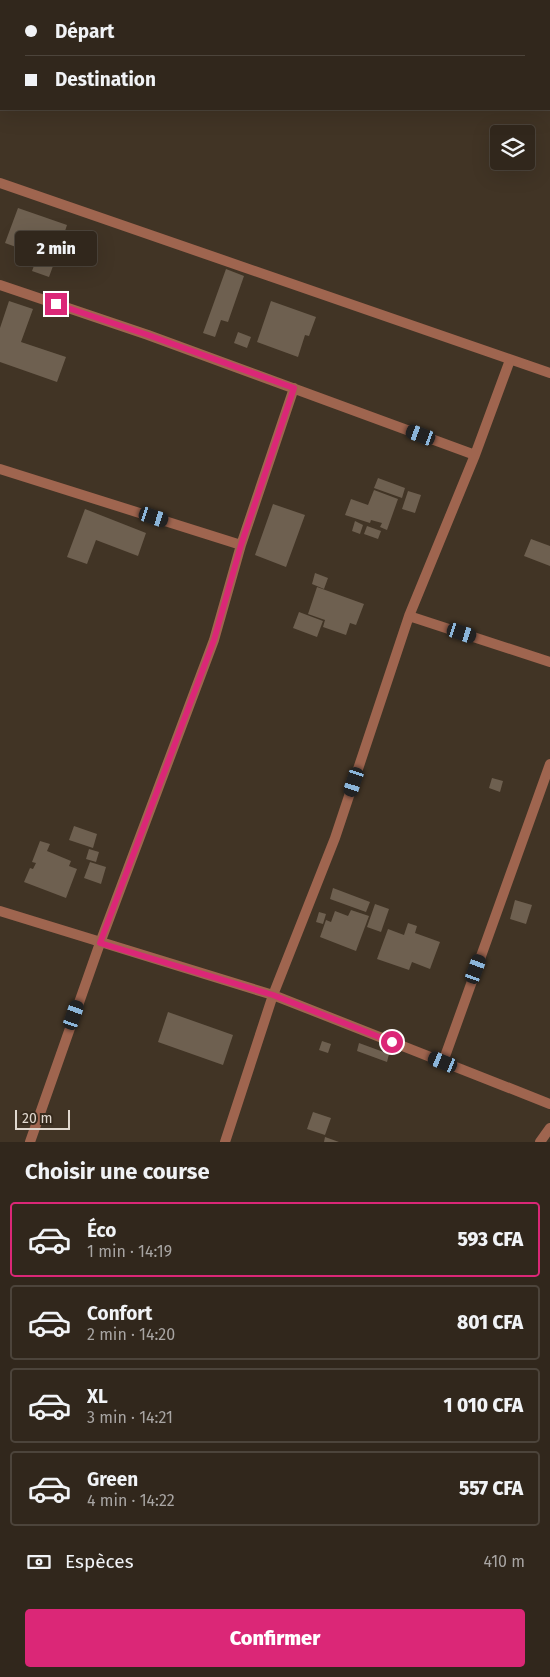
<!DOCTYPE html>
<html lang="fr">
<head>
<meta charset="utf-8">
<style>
  body { margin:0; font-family:"Fira Sans",sans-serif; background:#3d3329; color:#f1f3f6; height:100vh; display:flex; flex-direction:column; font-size:19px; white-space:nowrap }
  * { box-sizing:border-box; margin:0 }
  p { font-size:16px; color:#a8a5a3 }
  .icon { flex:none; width:28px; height:28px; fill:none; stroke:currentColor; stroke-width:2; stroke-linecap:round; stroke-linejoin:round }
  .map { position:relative; height:1142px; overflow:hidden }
  .side { display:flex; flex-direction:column; background:#31271c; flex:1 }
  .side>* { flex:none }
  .guide { position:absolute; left:0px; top:0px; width:550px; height:110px; box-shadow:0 5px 20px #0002,0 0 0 1px #4c443b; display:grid; align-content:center; height:110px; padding:0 25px; background:#31271c }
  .tools { position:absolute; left:490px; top:125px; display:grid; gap:10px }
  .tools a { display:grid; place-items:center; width:45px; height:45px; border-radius:5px; background:#31271c; box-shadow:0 5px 20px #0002,0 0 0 1px #4c443b; font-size:25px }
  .scale { position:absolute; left:15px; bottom:12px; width:55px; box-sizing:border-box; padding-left:5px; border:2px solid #e0d8cf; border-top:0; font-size:14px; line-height:18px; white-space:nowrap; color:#e0d8cf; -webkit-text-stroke:4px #362a1c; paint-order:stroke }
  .end { position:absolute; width:22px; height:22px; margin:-11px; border:6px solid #db2777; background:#fff; box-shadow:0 0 0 2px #fff }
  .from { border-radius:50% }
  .bubble { position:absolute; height:35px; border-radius:5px; background:#31271c; box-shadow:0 5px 20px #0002,0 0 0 1px #4c443b; font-size:16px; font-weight:800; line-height:35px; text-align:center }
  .car { position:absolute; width:15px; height:30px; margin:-15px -8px; border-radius:6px; box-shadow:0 0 4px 1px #0007; background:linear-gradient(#222 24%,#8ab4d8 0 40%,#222 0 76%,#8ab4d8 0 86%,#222 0) }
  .guide b { display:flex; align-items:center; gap:18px; height:48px; font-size:19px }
  .guide b+b { border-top:1px solid #4c443b }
  .guide i { width:12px; height:12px; background:#f1f3f6 }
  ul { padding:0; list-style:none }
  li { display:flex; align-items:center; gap:15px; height:75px; margin:0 10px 8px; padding:0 15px; border:2px solid #4c443b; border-radius:5px }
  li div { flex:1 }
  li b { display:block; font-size:19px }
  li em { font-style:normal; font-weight:800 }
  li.selected { border-color:#db2777 }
  li>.icon { width:45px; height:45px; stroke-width:1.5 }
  h2 { padding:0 25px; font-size:22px; line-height:60px }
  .pay { display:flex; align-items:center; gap:12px; height:55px; padding:0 25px; font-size:19px }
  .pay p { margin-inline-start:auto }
  .button { display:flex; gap:10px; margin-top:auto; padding:10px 25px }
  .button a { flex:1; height:58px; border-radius:5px; background:#db2777; color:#fff; font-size:20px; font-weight:800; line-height:58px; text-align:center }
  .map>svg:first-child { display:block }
  .building { fill:#6e6050 }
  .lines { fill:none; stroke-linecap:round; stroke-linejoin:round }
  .minor { stroke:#9f654f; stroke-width:10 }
  .route { stroke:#db2777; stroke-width:6 }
</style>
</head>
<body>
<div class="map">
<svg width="550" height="1142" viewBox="0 0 550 1142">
  <rect width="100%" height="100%" fill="#413425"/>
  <path class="building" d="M 18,208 L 67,225 L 62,240 L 50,235 L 45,251 L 57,255 L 49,277 L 32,271 L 38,255 L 5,243 Z
    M 226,269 L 244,276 L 228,322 L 221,320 L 215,337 L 203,333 Z
    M 9,301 L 33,309 L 21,342 L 66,357 L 57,382 L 0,362 L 0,328 Z
    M 271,301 L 316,317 L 309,336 L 305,335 L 298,357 L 257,342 Z
    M 238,332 L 251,337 L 247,348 L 234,343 Z
    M 378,478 L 405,488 L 402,498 L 374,488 Z
    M 374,490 L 398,499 L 387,530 L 380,527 L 382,523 L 371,520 L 370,523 L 345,515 L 351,499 L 368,505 Z
    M 408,491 L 421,495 L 415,513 L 402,509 Z
    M 273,504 L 305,515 L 286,567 L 255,555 Z
    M 85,509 L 146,533 L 138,556 L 96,540 L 87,564 L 67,557 Z
    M 355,521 L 363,525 L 360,534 L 352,531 Z
    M 367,526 L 381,531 L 378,539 L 364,534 Z
    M 531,539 L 550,546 L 550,566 L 524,556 Z
    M 315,573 L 328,578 L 324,589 L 312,584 Z
    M 317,587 L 364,604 L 356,625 L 350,623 L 346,635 L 323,627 L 325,620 L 308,614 Z
    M 299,612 L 323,621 L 317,637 L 293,628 Z
    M 492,778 L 503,781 L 500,792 L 489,788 Z
    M 74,826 L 97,834 L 93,848 L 69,840 Z
    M 40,841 L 50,844 L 47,851 L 71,861 L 69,866 L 77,869 L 66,898 L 24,882 L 30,868 L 33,869 L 36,863 L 32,862 Z
    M 89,849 L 99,852 L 96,862 L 86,859 Z
    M 90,862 L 106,867 L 101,884 L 84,878 Z
    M 333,888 L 370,902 L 366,912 L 330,899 Z
    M 515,900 L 532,905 L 526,924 L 510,919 Z
    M 375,904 L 389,909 L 381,932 L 367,927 Z
    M 351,910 L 369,916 L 356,951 L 320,937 L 326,920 L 331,922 L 335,911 L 348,916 Z
    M 319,912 L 326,914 L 323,924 L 316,922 Z
    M 408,923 L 417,926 L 415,933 L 440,942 L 430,969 L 412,962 L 409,970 L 377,959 L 388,929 L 404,935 Z
    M 168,1012 L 233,1035 L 223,1065 L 158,1042 Z
    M 322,1041 L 331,1044 L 328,1053 L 319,1050 Z
    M 359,1043 L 389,1054 L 387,1062 L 357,1051 Z
    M 313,1112 L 331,1118 L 325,1135 L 307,1129 Z
    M 325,1137 L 339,1142 L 324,1142 Z"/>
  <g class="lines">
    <path class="minor" d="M 0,183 L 550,373
      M 0,285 L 148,335 L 475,455
      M 0,469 L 241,545
      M 409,616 L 550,662
      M 0,911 L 273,995 L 550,1104
      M 443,1062 L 550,764
      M 30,1142 L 100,943 L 214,640 L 241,545 L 294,388
      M 225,1142 L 273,995 L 335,838 L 409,616 L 475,455 L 510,360
      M 540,1142 L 550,1128"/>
  </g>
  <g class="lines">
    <path class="route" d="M 56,304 L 148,335 L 294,388 L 241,545 L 214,640 L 100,943 L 273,995 L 392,1042"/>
  </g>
</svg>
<div class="tools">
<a><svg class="icon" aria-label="layers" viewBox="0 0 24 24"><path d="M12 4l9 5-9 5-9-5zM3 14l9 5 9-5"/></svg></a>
</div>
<div class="scale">20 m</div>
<i class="end from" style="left:392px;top:1042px"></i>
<i class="end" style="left:56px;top:304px"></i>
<div class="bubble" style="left:15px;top:231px;width:82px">2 min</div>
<i class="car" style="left:421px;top:435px;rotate:290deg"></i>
<i class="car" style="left:154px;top:517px;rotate:108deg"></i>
<i class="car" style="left:462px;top:633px;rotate:108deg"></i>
<i class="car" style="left:354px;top:782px;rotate:198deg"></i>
<i class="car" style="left:476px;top:969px;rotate:20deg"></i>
<i class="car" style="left:74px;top:1015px;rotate:19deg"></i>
<i class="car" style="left:443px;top:1062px;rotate:292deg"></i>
<div class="guide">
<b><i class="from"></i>Départ</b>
<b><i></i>Destination</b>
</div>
</div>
<section class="side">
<h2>Choisir une course</h2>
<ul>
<li class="selected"><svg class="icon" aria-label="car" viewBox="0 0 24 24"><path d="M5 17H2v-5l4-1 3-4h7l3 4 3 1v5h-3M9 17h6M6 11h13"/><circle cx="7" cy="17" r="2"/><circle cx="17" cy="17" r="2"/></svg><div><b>Éco</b><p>1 min · 14:19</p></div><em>593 CFA</em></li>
<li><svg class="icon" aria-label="car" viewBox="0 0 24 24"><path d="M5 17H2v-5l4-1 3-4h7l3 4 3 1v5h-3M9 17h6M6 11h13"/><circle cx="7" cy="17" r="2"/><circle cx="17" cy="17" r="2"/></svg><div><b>Confort</b><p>2 min · 14:20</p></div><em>801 CFA</em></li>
<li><svg class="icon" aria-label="car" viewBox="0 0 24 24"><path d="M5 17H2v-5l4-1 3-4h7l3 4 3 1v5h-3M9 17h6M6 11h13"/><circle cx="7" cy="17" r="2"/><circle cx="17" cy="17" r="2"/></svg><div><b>XL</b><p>3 min · 14:21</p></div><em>1 010 CFA</em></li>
<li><svg class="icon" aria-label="car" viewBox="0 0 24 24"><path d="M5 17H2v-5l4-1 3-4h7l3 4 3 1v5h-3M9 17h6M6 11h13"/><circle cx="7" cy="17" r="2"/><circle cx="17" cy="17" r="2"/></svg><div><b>Green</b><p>4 min · 14:22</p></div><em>557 CFA</em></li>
</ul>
<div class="pay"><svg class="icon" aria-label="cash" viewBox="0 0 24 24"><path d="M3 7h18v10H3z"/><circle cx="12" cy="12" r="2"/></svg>Espèces<p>410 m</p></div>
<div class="button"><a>Confirmer</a></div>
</section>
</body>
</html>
